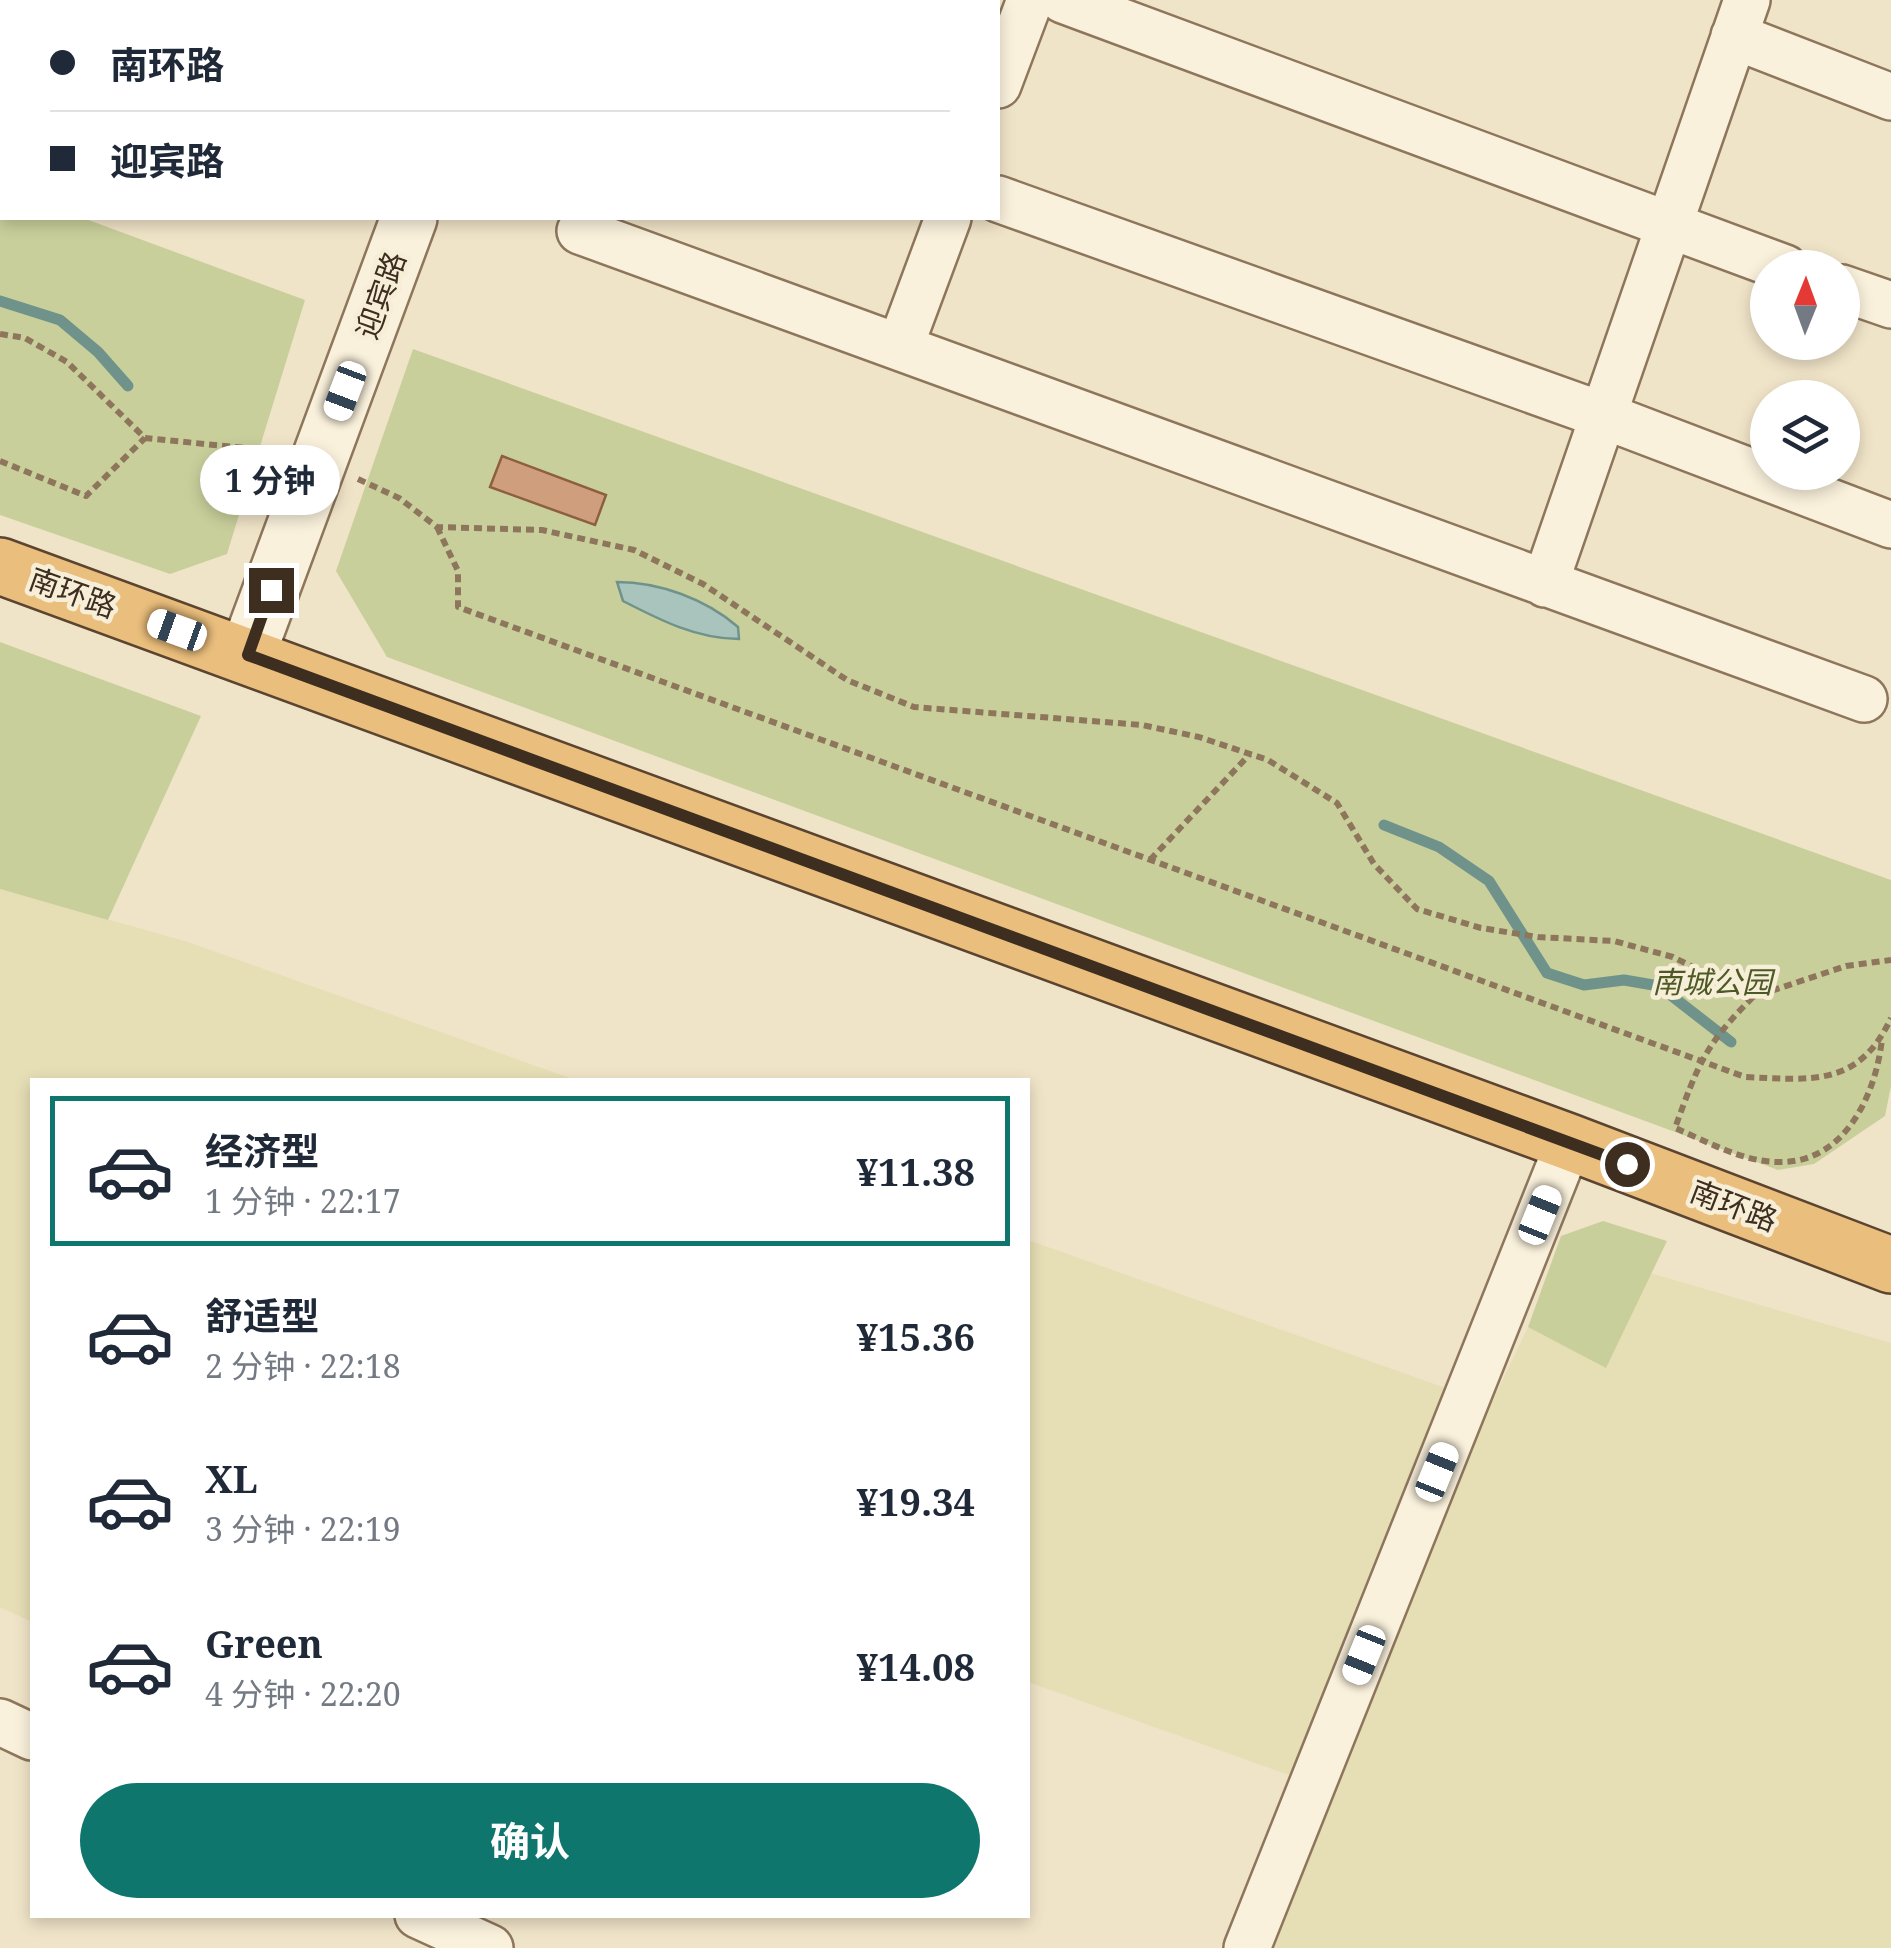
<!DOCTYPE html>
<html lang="zh">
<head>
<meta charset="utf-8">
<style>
  body { margin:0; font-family:"Noto Serif","Noto Sans SC",serif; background:#f2f2f3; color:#1f2937; height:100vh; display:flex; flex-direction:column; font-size:38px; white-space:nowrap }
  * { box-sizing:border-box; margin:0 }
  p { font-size:32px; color:#747a83 }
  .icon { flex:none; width:55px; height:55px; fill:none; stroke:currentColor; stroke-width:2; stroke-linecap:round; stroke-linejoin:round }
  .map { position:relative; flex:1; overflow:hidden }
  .side { position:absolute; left:30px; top:1078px; width:1000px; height:840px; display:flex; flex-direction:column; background:#fff; border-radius:0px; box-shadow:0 5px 15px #0003 }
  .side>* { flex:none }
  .top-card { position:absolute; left:0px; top:0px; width:1000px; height:220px; box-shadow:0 5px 15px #0003; display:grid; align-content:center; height:220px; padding:0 50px; background:#fff }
  .needle { width:65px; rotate:1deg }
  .tools { position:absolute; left:1750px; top:250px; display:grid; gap:20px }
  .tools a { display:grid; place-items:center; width:110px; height:110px; border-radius:50%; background:#fff; box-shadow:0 5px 15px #0003; font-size:50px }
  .end { position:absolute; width:45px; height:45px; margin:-22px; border:12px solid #3d2e20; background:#fff; box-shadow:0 0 0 5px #fff }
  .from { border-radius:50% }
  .bubble { position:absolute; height:70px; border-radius:35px; background:#fff; box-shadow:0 5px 15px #0003; font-size:32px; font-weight:700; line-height:70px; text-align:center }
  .car { position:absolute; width:30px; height:60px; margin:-30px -15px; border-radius:12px; box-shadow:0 0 8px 2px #0007; background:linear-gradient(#fff 24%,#345 0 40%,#fff 0 76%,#345 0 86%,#fff 0) }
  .top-card b { display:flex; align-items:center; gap:35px; height:95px; font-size:38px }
  .top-card b+b { border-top:2px solid #e0e1e3 }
  .top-card i { width:25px; height:25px; background:#1f2937 }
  ul { padding:18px 0 0; list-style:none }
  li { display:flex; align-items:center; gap:30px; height:150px; margin:0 20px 15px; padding:0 30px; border:5px solid transparent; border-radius:0px }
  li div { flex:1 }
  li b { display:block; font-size:38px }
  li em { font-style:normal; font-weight:700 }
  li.current { border-color:#0f766e }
  li>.icon { width:90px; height:90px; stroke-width:1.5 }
  .button { display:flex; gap:20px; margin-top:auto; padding:20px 50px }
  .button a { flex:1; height:115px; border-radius:60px; background:#0f766e; color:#fff; font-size:40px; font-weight:700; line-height:115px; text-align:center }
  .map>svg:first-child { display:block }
  .farmland { fill:#e6deb5 }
  .green { fill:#c9cf9b }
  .water { fill:#a9c4bc; stroke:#6f938a; stroke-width:2.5 }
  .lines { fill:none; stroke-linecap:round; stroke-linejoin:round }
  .stream { stroke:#6f938a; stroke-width:11 }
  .building { fill:#cf9f7d; stroke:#8d5f41; stroke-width:2.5 }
  .minor-casing { stroke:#8d765c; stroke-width:50 }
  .tertiary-casing { stroke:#8d765c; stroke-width:60 }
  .trunk-casing { stroke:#5b4430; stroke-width:60 }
  .path { stroke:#8d765c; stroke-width:6; stroke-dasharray:8 5; stroke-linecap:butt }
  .minor { stroke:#faf1dc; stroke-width:45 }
  .tertiary { stroke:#faf1dc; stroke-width:55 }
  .trunk { stroke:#eabe7c; stroke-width:55 }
  .route { stroke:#3d2e20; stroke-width:12 }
  .labels { text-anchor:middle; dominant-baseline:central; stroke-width:9; stroke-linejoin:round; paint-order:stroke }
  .street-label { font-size:30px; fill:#3d2e20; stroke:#f7eed8 }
  .park-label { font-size:30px; font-style:italic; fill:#4d5a26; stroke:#f7eed8 }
</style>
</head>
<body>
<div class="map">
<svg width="1891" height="1948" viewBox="0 0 1891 1948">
  <rect width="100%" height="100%" fill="#f0e4c8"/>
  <path class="farmland" d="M 0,889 L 188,942 L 575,1080 L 32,1080 L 32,1622 L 0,1607 Z
    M 1028,1240 L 1491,1404 L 1528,1327 L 1606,1367 L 1650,1273 L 1891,1343 L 1891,1948 L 1272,1948 L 1332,1796 L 1292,1776 L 1028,1682 Z"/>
  <path class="green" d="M 0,186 L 2,218 L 83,218 L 305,300 L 227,554 L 170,574 L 0,515 Z
    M 413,349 L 1891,880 L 1891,1086 L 1885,1116 L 1814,1164 L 1778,1170 L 387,657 L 336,571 Z
    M 0,642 L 201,716 L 108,920 L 0,889 Z
    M 1603,1221 L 1667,1241 L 1606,1368 L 1528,1327 L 1561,1236 Z"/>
  <path class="water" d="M 617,582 C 659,582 706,599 738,627 L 739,639 C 697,639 660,620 623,601 Z"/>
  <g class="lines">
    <path class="stream" d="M 0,301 L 60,320 L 98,352 L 128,386
      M 1384,825 L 1439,847 L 1489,881 L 1547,973 L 1584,985 L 1624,980 L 1659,986 L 1731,1042"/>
  </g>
  <path class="building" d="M 502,456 L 606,495 L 595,525 L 490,487 Z"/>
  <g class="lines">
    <g class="minor-casing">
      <path id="minor" d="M 454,0 L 461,2
        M 1063,0 L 1785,268
        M 1734,36 L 1891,97
        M 998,85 L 1030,0
        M 998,199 L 1602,415 L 1891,525
        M 580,231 L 1864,699
        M 1842,288 L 1891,305
        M 900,347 L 948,218
        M 1545,584 L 1747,0
        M 0,1722 L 32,1737
        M 418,1915 L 490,1948
        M 1247,1948 L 1569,1142"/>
    </g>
    <g class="tertiary-casing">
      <path id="tertiary" d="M 489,2 L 490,0
        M 247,655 L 409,218"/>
    </g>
    <g class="trunk-casing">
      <path id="trunk" d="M 0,566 L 1569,1142 L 1891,1265"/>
    </g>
    <path class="path" d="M 0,334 L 25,338 L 67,362 L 145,438 L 275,451
      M 0,461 L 86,496 L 145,438
      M 358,479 L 399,498 L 437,527 L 542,530 L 634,550 L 703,584 L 847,680 L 914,707 L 1142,725 L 1199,737 L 1268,760 L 1337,803 L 1374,864 L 1417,909 L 1481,928 L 1538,937 L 1614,941 L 1673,957 L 1753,997 L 1846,966 L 1891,960
      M 437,527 L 458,571 L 458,607 L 1745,1077 C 1812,1080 1859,1087 1891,1018
      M 1150,860 L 1250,754
      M 1753,997 C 1704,1046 1698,1065 1675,1128 C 1706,1141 1743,1162 1778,1162 C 1845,1164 1876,1094 1882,1039"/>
    <use href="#minor" class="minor"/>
    <use href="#tertiary" class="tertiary"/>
    <use href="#trunk" class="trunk"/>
  </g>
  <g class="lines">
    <path class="route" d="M 271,590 L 248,655 L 1627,1164"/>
  </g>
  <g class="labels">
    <g class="street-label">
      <text transform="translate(380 295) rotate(-70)">迎宾路</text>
      <text transform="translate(73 592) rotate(20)">南环路</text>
      <text transform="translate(1734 1205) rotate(21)">南环路</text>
    </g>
    <g class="park-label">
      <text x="1712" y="981">南城公园</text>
    </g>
  </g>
</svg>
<div class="tools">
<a><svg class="needle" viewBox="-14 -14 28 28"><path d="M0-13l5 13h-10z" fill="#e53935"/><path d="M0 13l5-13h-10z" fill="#747a83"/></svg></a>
<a><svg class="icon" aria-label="layers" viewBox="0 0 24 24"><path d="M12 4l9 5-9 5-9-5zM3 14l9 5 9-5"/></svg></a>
</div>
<i class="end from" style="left:1627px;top:1164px"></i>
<i class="end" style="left:271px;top:590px"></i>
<div class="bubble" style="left:200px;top:445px;width:140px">1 分钟</div>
<i class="car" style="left:345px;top:391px;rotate:201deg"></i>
<i class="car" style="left:177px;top:630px;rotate:290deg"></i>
<i class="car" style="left:1540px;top:1215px;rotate:22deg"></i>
<i class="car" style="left:1437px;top:1472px;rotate:22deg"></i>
<i class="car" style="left:1364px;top:1655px;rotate:202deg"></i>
<div class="top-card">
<b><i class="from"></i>南环路</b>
<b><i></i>迎宾路</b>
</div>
<section class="side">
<ul>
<li class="current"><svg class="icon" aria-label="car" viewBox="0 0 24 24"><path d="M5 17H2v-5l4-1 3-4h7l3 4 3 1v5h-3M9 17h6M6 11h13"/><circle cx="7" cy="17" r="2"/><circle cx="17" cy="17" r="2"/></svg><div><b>经济型</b><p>1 分钟 · 22:17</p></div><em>¥11.38</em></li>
<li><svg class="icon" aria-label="car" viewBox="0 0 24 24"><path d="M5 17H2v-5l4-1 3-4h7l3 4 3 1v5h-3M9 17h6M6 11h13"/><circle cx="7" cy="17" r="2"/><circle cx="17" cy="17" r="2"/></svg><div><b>舒适型</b><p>2 分钟 · 22:18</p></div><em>¥15.36</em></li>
<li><svg class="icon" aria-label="car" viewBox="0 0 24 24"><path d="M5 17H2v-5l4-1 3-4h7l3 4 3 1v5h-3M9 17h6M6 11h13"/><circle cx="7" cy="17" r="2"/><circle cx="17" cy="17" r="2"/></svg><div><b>XL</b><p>3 分钟 · 22:19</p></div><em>¥19.34</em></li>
<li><svg class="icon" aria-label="car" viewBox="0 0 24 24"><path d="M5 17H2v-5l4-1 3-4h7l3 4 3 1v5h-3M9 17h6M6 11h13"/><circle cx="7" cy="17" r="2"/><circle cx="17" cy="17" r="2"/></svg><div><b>Green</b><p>4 分钟 · 22:20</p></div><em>¥14.08</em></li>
</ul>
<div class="button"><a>确认</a></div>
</section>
</div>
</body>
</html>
